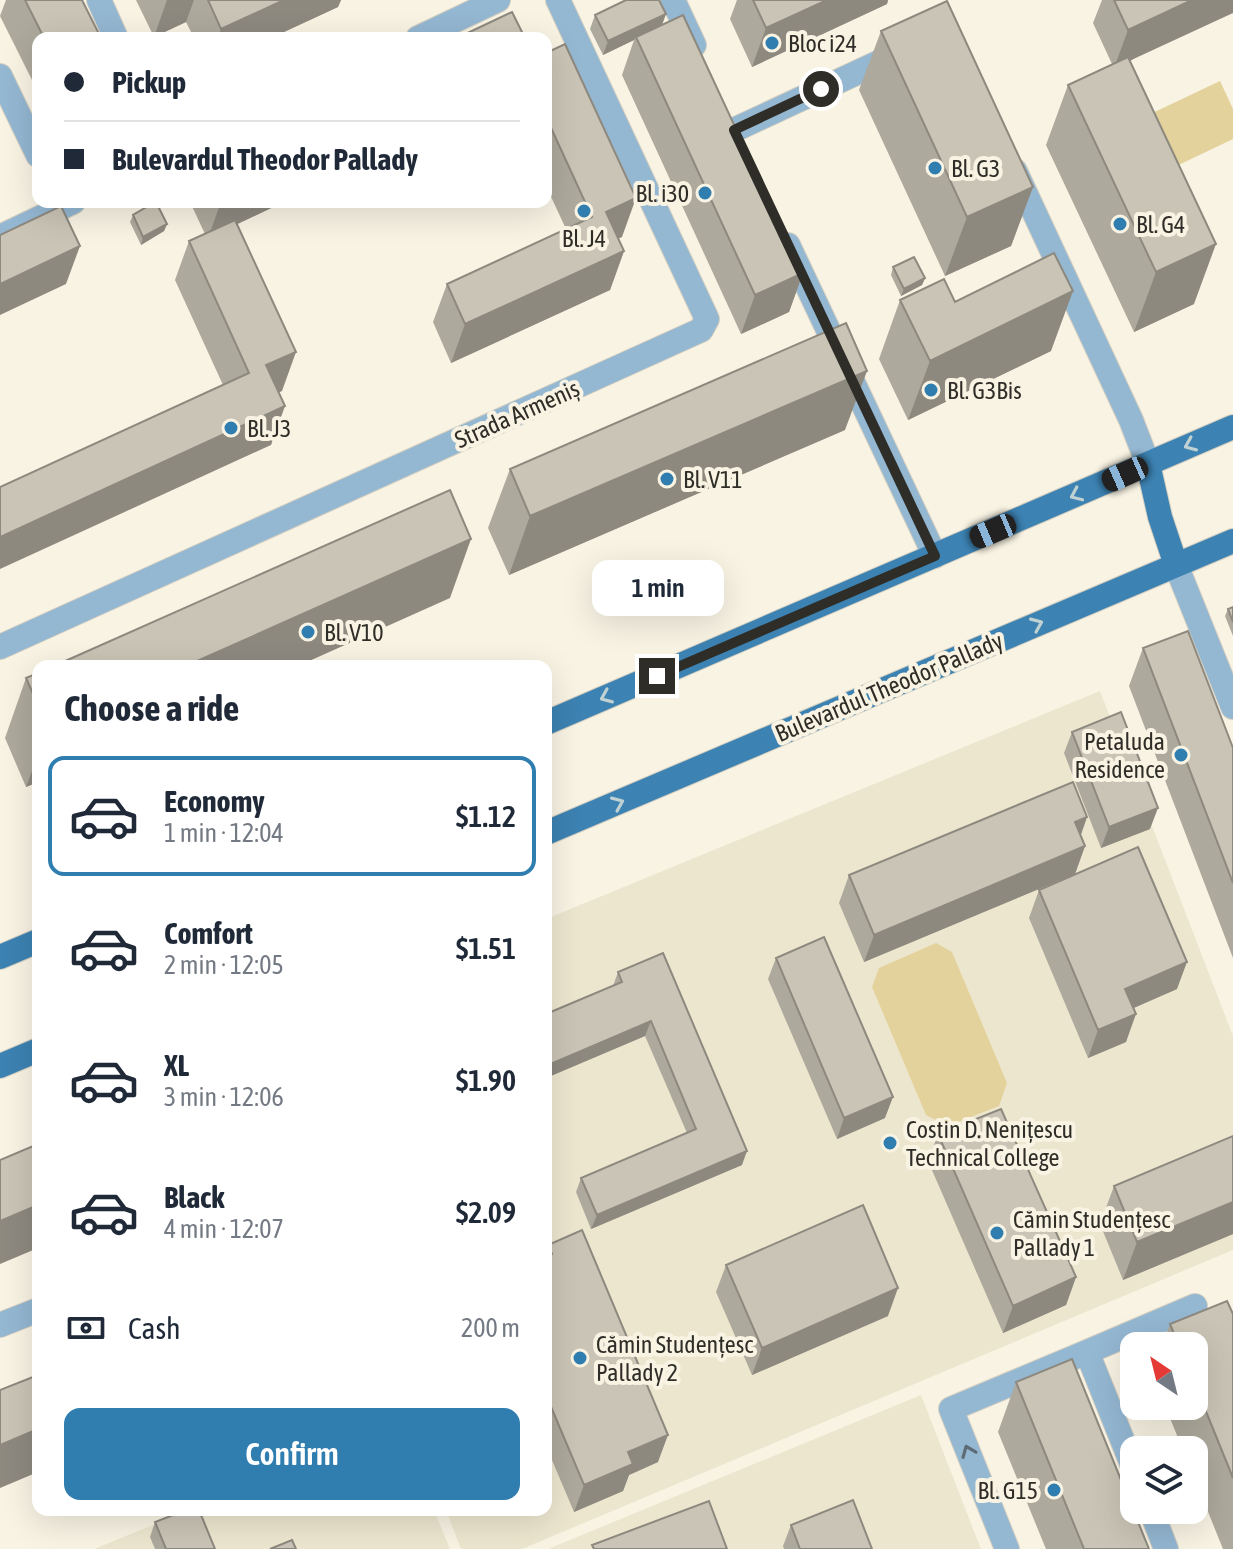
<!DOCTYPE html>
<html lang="en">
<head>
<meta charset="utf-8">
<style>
  body { margin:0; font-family:"Asap Condensed",sans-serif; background:#f2f2f3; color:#1f2937; height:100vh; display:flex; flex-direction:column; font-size:30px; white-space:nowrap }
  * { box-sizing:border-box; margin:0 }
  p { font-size:26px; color:#747a83 }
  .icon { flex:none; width:44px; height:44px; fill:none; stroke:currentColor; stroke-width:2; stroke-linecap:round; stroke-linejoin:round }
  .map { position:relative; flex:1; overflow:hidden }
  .drawer { position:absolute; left:32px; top:660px; width:520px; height:856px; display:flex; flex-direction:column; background:#fff; border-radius:16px; box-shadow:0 8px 32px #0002 }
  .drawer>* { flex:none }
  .top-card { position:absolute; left:32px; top:32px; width:520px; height:176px; border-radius:16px; box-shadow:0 8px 32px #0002; display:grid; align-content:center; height:176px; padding:0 32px; background:#fff }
  .needle { width:52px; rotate:325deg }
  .tools { position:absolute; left:1120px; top:1332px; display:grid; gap:16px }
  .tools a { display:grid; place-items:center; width:88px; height:88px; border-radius:16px; background:#fff; box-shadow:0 8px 32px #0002; font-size:40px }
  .end { position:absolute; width:36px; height:36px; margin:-18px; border:10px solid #2f2d27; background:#fff; box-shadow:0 0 0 4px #fff }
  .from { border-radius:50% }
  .bubble { position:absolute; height:56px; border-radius:16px; background:#fff; box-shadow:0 8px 32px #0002; font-size:26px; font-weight:600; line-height:56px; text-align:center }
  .car { position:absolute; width:24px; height:48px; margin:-24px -12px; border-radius:10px; box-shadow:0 0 6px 2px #0007; background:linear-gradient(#222 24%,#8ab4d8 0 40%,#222 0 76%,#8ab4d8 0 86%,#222 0) }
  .top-card b { display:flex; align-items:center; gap:28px; height:76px; font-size:30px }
  .top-card b+b { border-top:2px solid #e0e1e3 }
  .top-card i { width:20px; height:20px; background:#1f2937 }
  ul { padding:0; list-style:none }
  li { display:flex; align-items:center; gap:24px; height:120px; margin:0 16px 12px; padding:0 16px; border:4px solid transparent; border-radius:16px }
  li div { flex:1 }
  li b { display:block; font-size:30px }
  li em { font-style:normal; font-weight:600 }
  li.current { border-color:#307db0 }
  li>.icon { width:72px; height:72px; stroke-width:1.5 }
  h2 { padding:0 32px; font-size:36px; line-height:96px }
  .pay { display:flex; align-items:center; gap:20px; height:88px; padding:0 32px; font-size:30px }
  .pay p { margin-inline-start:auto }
  .cta { display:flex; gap:16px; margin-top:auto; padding:16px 32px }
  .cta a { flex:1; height:92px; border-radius:16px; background:#307db0; color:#fff; font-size:32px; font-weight:600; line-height:92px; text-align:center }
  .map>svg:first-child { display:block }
  .built { fill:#ede6cf }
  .green { fill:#e3d29b }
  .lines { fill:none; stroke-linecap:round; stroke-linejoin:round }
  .minor-casing { stroke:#d4cfc1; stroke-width:26 }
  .major-casing { stroke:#d4cfc1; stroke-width:26 }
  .minor { stroke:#94b7d2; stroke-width:24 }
  .major { stroke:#3c82b2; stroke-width:24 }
  .wall { fill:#ada99c }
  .shaded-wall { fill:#8d897f }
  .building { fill:#c9c4b5; stroke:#8d897f; stroke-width:2 }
  .oneway { stroke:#c0d1d4 }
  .oneway2 { stroke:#5c6b74 }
  .route { stroke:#2f2d27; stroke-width:10 }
  .poi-dot { fill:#307db0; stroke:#f8f3e3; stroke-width:3 }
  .labels { text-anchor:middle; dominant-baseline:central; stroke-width:8; stroke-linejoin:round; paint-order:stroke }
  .poi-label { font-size:24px; fill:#2f2d27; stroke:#f8f3e3; text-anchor:start }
  .street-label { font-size:24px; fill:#2f2d27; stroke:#f8f3e3 }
</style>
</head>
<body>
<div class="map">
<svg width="1233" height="1549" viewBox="0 0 1233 1549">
  <rect width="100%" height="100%" fill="#f8f3e3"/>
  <path class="built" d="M 1100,691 L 1233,1036 L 1233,1250 L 522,1549 L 461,1549 L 446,1510 L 546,1510 L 546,919 Z
    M 921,1395 L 981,1549 L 548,1549 Z
    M 190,1510 L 434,1510 L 450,1549 L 94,1549 Z"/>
  <path class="green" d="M 1220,81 L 1233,109 L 1233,139 L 1166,171 L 1142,118 Z
    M 936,943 L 952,952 L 1007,1083 L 999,1106 L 948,1126 L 926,1115 L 872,987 L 879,968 Z"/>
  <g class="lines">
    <g class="minor-casing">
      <path id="minor" d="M 99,0 L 116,38
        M 673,0 L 694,45
        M 418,38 L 498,0
        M 0,76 L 38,155
        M 734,130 L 897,54
        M 1015,171 L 1131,420 L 1148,464
        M 0,237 L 73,202
        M 788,245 L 935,556
        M 1176,565 L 1233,707
        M 0,647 L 701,330 L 707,319 L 558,0
        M 0,1325 L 38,1310
        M 1087,1352 L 1195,1306
        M 1151,1510 L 1166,1549
        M 1007,1549 L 951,1409 L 1087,1352 L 1134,1469"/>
    </g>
    <g class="major-casing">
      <path id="major" d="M 1148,464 L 1160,517 L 1176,565
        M 546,723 L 1233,427
        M 546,833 L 1233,541
        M 0,957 L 38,941
        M 0,1066 L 38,1050"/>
    </g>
    <use href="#minor" class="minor"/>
    <use href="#major" class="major"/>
  </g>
  <path class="wall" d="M 6,0 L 82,0 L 101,38 L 38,38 L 38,92 L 0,16 Z
    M 136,0 L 341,0 L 338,7 L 271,38 L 194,38 L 186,22 L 154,37 Z
    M 737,0 L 888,0 L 887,4 L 752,67 L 730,19 Z
    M 1102,0 L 1233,0 L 1130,61 L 1194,304 L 1134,332 L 1046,145 L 1068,85 L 1112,64 L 1093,23 Z
    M 595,15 L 662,25 L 803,273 L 789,312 L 741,334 L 622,75 L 634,40 L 603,55 L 590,29 Z
    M 881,31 L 1033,187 L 1011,246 L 945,276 L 859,90 Z
    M 546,53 L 622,237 L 618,238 L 624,251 L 610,290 L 451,363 L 433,322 L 447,284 L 566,229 L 546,186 Z
    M 190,202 L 284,202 L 237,224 L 282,391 L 278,392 L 271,445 L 223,385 L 175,280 L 189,241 L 205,234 Z
    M 133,215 L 167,224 L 164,231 L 141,245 L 130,222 Z
    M 893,267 L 925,278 L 922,285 L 901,296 L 891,275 Z
    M 900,300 L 955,302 L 1051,351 L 908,420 L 879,359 Z
    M 845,430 L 509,575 L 488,528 L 510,469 Z
    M 1233,607 L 1233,636 L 1225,616 L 1228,609 Z
    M 1143,648 L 1233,748 L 1233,958 L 1129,686 Z
    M 38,673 L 38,782 L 26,787 L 5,738 L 26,678 Z
    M 1072,732 L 1150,829 L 1101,848 L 1064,753 Z
    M 1087,817 L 1081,835 L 1085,846 L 1075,874 L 864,962 L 839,903 L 849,875 Z
    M 1039,890 L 1177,989 L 1134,1008 L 1126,1042 L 1088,1058 L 1029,918 Z
    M 663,953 L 742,1165 L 591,1229 L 576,1192 L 581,1178 L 687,1133 L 645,1036 L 546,1078 L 546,1014 L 613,986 L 618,972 Z
    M 776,958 L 885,1118 L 837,1139 L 768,979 Z
    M 938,1134 L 1076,1277 L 1066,1305 L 1003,1333 L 928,1161 Z
    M 1233,1136 L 1233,1234 L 1123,1280 L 1100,1224 L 1114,1186 Z
    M 548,1245 L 658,1462 L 629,1475 L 623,1491 L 574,1512 L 546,1446 L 546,1251 Z
    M 726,1265 L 888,1316 L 752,1375 L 716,1292 Z
    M 1233,1314 L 1233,1549 L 1223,1549 L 1194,1477 L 1194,1450 L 1183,1450 L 1165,1406 L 1194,1406 L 1194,1346 L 1162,1346 L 1170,1324 Z
    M 1016,1382 L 1149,1549 L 1046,1549 L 998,1432 Z
    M 155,1522 L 215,1549 L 155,1549 L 150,1537 Z
    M 791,1525 L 872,1549 L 784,1549 L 783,1546 Z"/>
  <path class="shaded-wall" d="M 167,0 L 194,0 L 186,22 L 154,37 Z
    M 284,0 L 341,0 L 338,7 L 271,38 L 218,38 L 221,29 Z
    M 827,0 L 888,0 L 887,4 L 752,67 L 766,28 Z
    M 1192,0 L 1233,0 L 1233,13 L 1114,68 L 1128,30 Z
    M 666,14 L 661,28 L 636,37 L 634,40 L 603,55 L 608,41 Z
    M 1033,187 L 1011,246 L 945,276 L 967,217 Z
    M 636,198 L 622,237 L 592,250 L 606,212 Z
    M 221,202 L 284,202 L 208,238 Z
    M 167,224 L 164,231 L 141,245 L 143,237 Z
    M 1216,244 L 1194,304 L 1134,332 L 1156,272 Z
    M 80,246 L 66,284 L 0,315 L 0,284 Z
    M 624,251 L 610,290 L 451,363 L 465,324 Z
    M 803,273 L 789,312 L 741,334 L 755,295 Z
    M 925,278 L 922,285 L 901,296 L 904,289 Z
    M 1073,291 L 1051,351 L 908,420 L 930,361 Z
    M 296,352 L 282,391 L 252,404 L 266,365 Z
    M 867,371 L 845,430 L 509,575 L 530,516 Z
    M 285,406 L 271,445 L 0,569 L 0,537 Z
    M 471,539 L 450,598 L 298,666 L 186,666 Z
    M 38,755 L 38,782 L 26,787 Z
    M 1158,808 L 1150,829 L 1101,848 L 1109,827 Z
    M 1087,817 L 1077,845 L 1075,822 Z
    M 1085,846 L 1075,874 L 864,962 L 874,935 Z
    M 1187,962 L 1177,989 L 1115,1016 L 1125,989 Z
    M 1136,1014 L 1126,1042 L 1088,1058 L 1098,1030 Z
    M 651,1021 L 645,1036 L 546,1078 L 546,1066 Z
    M 893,1097 L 885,1118 L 837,1139 L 844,1118 Z
    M 747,1151 L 742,1165 L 591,1229 L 597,1215 Z
    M 1233,1202 L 1233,1234 L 1123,1280 L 1137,1242 Z
    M 38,1205 L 38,1248 L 0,1264 L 0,1221 Z
    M 1076,1277 L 1066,1305 L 1003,1333 L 1013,1306 Z
    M 898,1288 L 888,1316 L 752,1375 L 762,1348 Z
    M 38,1429 L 38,1472 L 0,1488 L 0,1445 Z
    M 668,1435 L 658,1462 L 629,1475 L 623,1491 L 574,1512 L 584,1485 L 628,1452 Z"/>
  <path class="building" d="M 25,0 L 82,0 L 101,38 L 44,38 Z
    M 208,0 L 284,0 L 221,29 Z
    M 626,0 L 659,0 L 666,14 L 608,41 L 595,15 Z
    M 753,0 L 827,0 L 766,28 Z
    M 1114,0 L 1192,0 L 1128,30 Z
    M 947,1 L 1033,187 L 967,217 L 881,31 Z
    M 512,12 L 525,38 L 457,38 Z
    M 683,15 L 803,273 L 755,295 L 636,37 Z
    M 565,44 L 636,198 L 606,212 L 624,251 L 465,324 L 447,284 L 592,217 L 546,117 L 546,53 Z
    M 1128,57 L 1216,244 L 1156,272 L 1068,85 Z
    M 155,202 L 156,202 L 167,224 L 143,237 L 133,215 Z
    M 61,206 L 80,246 L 0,284 L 0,235 Z
    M 235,220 L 296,352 L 266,365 L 285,406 L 0,537 L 0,487 L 249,373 L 189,241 Z
    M 1054,253 L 1073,291 L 930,361 L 900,300 L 944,279 L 955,302 Z
    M 914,257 L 925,278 L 904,289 L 893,267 Z
    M 846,323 L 867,371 L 530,516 L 510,469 Z
    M 450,490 L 471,539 L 186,666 L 54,666 Z
    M 1233,607 L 1233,622 L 1228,609 Z
    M 1188,631 L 1233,748 L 1233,883 L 1143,648 Z
    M 38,673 L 38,705 L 26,678 Z
    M 1121,712 L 1158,808 L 1109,827 L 1072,732 Z
    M 1073,782 L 1087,817 L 1075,822 L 1085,846 L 874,935 L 849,875 Z
    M 1138,847 L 1187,962 L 1125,989 L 1136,1014 L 1098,1030 L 1039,890 Z
    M 824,937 L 893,1097 L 844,1118 L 776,958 Z
    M 663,953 L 747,1151 L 597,1215 L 581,1178 L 696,1129 L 651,1021 L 546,1066 L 546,1014 L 622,982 L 618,972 Z
    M 1001,1109 L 1076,1277 L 1013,1306 L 938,1134 Z
    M 1233,1136 L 1233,1202 L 1137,1242 L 1114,1186 Z
    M 38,1144 L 38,1205 L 0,1221 L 0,1160 Z
    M 863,1205 L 898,1288 L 762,1348 L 726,1265 Z
    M 582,1230 L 668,1435 L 628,1452 L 633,1464 L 584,1485 L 546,1395 L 546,1257 L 552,1254 L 548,1245 Z
    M 1227,1301 L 1233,1314 L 1233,1478 L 1194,1382 L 1194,1346 L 1179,1346 L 1170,1324 Z
    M 1072,1359 L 1149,1549 L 1084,1549 L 1016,1382 Z
    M 38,1375 L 38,1429 L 0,1445 L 0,1390 Z
    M 853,1500 L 872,1549 L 800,1549 L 791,1525 Z
    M 709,1501 L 727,1549 L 594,1549 L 592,1545 Z
    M 186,1510 L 199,1510 L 215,1549 L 166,1549 L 155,1522 Z
    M 292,1540 L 296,1549 L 270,1549 Z"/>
  <defs><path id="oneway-chevron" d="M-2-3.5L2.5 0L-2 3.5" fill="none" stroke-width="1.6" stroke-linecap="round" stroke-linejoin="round" transform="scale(2)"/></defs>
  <g class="oneway">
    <use href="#oneway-chevron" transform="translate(1190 445) rotate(157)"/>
    <use href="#oneway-chevron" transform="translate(1076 495) rotate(156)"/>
    <use href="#oneway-chevron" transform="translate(1037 624) rotate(-23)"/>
    <use href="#oneway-chevron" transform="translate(606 697) rotate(157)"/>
    <use href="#oneway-chevron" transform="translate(618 803) rotate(-23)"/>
  </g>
  <use class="oneway2" href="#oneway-chevron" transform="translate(968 1451) rotate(-112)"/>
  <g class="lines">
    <path class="route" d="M 657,676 L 935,556 L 734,130 L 821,89"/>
  </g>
  <g class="poi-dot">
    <circle cx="772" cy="43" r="8"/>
    <circle cx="935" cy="168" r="8"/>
    <circle cx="705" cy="193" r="8"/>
    <circle cx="584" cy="211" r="8"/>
    <circle cx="1120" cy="224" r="8"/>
    <circle cx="931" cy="390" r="8"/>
    <circle cx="231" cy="428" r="8"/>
    <circle cx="667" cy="479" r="8"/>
    <circle cx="308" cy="632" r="8"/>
    <circle cx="1181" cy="755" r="8"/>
    <circle cx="890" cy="1143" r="8"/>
    <circle cx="997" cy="1233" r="8"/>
    <circle cx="580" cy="1358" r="8"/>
    <circle cx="1054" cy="1490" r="8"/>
  </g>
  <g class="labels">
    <g class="poi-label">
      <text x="788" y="43">Bloc i24</text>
      <text x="951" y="168">Bl. G3</text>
      <text x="689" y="193" text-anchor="end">Bl. i30</text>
      <text x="1136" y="224">Bl. G4</text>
      <text x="584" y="238" text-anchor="middle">Bl. J4</text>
      <text x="947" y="390">Bl. G3Bis</text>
      <text x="247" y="428">Bl. J3</text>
      <text x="683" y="479">Bl. V11</text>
      <text x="324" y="632">Bl. V10</text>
      <text x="1165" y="741" text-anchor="end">Petaluda<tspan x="1165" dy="28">Residence</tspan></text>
      <text x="906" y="1129">Costin D. Nenițescu<tspan x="906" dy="28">Technical College</tspan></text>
      <text x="1013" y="1219">Cămin Studențesc<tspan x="1013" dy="28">Pallady 1</tspan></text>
      <text x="596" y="1344">Cămin Studențesc<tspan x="596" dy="28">Pallady 2</tspan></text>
      <text x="1038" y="1490" text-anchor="end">Bl. G15</text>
    </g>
    <g class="street-label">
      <text transform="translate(517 414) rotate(-24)">Strada Armeniș</text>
      <text transform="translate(889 687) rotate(-23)">Bulevardul Theodor Pallady</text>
    </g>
  </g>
</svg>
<div class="tools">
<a><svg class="needle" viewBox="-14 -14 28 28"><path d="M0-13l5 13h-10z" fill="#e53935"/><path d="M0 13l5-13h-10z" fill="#747a83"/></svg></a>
<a><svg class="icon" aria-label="layers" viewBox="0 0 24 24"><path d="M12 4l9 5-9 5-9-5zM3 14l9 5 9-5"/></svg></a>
</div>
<i class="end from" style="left:821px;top:89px"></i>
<i class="end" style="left:657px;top:676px"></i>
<div class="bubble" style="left:592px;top:560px;width:132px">1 min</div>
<i class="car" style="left:1125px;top:474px;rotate:246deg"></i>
<i class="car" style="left:993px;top:531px;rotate:247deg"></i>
<div class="top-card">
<b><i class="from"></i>Pickup</b>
<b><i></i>Bulevardul Theodor Pallady</b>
</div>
<section class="drawer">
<h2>Choose a ride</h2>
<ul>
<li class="current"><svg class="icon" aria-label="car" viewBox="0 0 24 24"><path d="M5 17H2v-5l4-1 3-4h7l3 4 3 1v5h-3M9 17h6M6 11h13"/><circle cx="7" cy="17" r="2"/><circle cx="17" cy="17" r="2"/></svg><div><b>Economy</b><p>1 min · 12:04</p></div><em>$1.12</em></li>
<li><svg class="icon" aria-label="car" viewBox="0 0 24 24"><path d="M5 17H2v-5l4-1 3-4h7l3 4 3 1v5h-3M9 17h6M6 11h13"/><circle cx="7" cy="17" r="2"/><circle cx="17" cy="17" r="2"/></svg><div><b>Comfort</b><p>2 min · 12:05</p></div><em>$1.51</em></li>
<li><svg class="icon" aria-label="car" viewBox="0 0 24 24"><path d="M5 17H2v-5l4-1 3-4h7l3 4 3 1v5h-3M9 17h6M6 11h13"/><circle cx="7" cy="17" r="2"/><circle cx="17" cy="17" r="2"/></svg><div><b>XL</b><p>3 min · 12:06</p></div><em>$1.90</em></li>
<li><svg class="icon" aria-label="car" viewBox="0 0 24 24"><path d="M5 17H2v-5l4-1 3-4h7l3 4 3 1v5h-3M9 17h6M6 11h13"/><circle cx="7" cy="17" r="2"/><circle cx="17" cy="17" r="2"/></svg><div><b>Black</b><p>4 min · 12:07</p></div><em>$2.09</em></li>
</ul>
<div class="pay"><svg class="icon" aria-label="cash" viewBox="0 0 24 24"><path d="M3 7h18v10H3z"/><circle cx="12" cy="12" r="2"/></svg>Cash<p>200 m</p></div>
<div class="cta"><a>Confirm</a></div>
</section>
</div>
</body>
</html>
